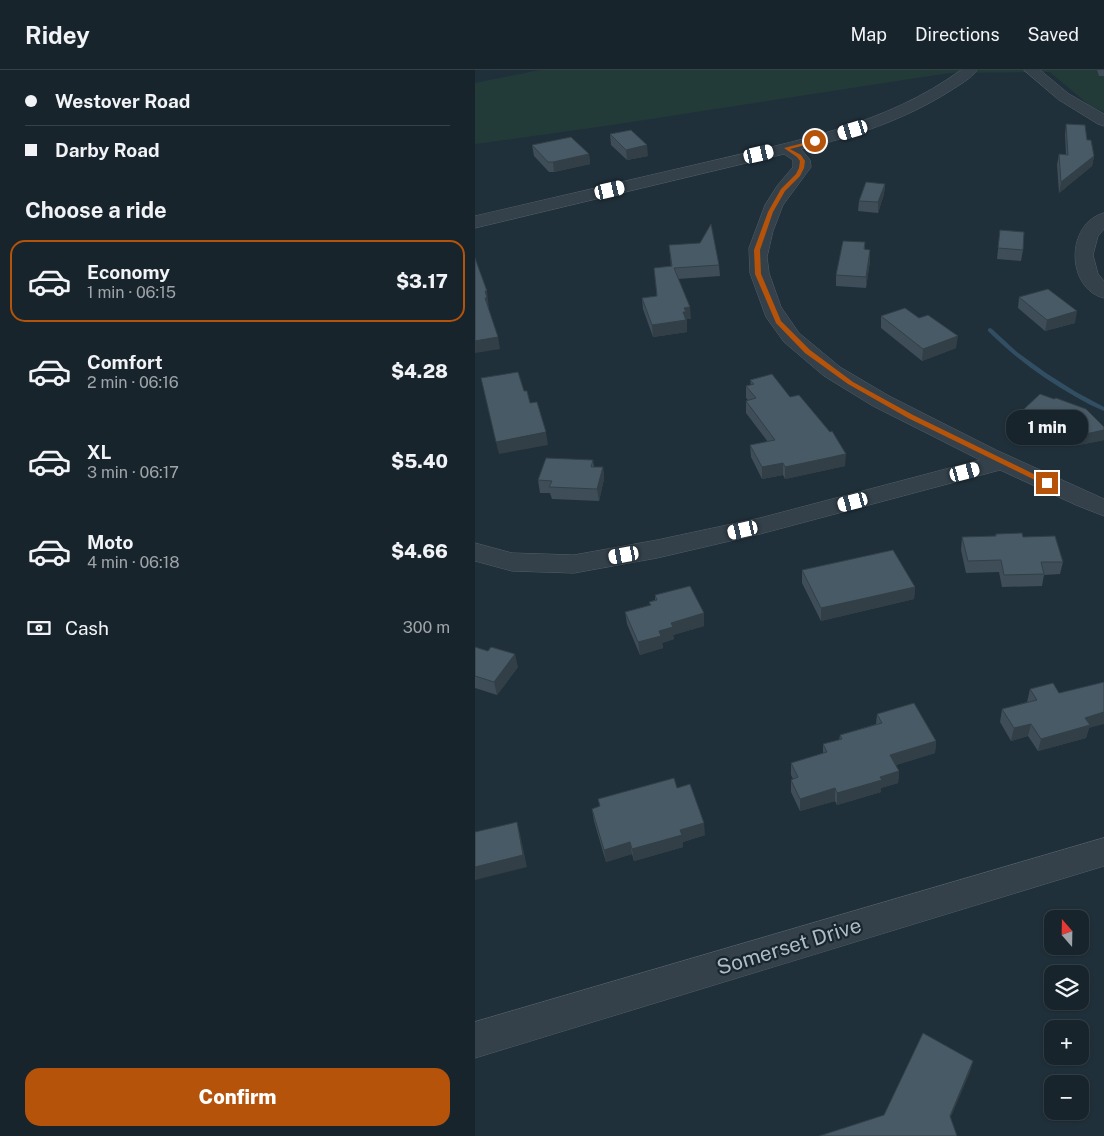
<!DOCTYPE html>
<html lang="en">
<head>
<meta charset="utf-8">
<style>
  body { margin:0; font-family:"Public Sans",sans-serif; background:#212c34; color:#f1f3f6; height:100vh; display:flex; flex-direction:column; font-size:19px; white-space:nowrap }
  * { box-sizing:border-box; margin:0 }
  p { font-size:16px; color:#9fa4a9 }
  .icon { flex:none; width:28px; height:28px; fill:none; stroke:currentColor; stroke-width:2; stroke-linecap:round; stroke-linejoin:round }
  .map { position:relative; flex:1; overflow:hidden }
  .drawer { display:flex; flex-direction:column; background:#18242c; width:475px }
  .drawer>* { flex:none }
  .top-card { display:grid; align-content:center; height:110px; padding:0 25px; background:#18242c }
  .needle { width:32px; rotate:340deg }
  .fabs { position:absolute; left:569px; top:840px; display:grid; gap:10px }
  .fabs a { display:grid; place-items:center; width:45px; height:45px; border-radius:10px; background:#18242c; box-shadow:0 1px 4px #0004,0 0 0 1px #364148; font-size:25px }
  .end { position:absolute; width:22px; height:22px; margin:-11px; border:6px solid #b45309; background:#fff; box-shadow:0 0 0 2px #fff }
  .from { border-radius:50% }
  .bubble { position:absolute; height:35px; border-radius:15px; background:#18242c; box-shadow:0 1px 4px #0004,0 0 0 1px #364148; font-size:16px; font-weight:800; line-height:35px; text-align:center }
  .car { position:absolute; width:15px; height:30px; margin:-15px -8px; border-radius:6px; box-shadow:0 0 4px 1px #0007; background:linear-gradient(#fff 24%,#345 0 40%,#fff 0 76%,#345 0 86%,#fff 0) }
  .top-card b { display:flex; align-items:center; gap:18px; height:48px; font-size:19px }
  .top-card b+b { border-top:1px solid #364148 }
  .top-card i { width:12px; height:12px; background:#f1f3f6 }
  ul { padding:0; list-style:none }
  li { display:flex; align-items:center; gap:15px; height:82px; margin:0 10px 8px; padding:0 15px; border:2px solid transparent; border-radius:15px }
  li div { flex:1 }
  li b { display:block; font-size:19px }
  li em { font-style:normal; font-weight:800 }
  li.on { border-color:#b45309 }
  li>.icon { width:45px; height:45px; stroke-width:1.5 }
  h2 { padding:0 25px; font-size:22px; line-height:60px }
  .pay { display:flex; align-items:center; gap:12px; height:55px; padding:0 25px; font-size:19px }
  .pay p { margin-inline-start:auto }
  .button { display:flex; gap:10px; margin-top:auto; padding:10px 25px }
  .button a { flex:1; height:58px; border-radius:15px; background:#b45309; color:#fff; font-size:20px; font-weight:800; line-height:58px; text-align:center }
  header { display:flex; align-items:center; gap:30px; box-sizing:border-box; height:70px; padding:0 25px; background:#18242c; border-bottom:1px solid #364148 }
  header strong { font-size:24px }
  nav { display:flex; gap:28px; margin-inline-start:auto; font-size:18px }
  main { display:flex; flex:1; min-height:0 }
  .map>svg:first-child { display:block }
  .green { fill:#223b39 }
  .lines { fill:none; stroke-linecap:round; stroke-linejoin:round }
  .stream { fill:#324e62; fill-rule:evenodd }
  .minor-casing { stroke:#515f68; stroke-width:1 }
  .minor { fill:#34414a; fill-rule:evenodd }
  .wall { fill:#3e4d58 }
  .shaded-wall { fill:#323f47 }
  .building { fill:#485a66; stroke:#323f47 }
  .route { fill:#b45309 }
  .labels { text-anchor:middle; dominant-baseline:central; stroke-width:4.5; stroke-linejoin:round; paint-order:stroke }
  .near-street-label { font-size:21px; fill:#aebcc7; stroke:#19262f }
</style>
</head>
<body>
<header>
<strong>Ridey</strong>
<nav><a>Map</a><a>Directions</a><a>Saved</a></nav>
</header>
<main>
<section class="drawer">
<div class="top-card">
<b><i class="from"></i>Westover Road</b>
<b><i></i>Darby Road</b>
</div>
<h2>Choose a ride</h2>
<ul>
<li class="on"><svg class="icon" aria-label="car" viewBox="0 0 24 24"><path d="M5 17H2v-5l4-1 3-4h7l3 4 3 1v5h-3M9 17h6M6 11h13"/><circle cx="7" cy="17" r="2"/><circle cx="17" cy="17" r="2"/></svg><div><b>Economy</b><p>1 min · 06:15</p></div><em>$3.17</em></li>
<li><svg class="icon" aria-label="car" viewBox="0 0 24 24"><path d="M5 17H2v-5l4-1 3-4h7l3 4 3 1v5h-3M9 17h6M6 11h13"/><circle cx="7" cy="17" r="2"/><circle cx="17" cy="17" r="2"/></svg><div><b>Comfort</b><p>2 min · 06:16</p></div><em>$4.28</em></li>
<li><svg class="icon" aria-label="car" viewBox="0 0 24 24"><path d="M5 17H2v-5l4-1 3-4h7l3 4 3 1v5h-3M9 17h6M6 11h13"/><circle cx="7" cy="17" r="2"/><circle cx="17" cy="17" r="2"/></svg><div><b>XL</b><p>3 min · 06:17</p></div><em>$5.40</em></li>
<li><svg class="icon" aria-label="car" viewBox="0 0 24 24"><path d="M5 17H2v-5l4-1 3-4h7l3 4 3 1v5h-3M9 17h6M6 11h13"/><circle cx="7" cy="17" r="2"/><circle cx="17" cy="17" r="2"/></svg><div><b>Moto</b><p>4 min · 06:18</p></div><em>$4.66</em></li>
</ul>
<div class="pay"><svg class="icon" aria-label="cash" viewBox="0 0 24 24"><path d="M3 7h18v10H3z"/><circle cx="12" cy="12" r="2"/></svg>Cash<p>300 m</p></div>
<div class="button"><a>Confirm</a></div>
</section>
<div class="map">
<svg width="629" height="1066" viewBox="0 0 629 1066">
  <rect width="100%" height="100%" fill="#20303a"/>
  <path class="green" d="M 65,0 L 629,0 L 629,42 L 614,35 L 575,2 L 474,3 L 130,56 L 0,74 L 0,13 Z"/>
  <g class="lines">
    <path class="stream" d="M 515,258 L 517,259 L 542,282 L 571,303 L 601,322 L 629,337 L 629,341 C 619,337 610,332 601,327 C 569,309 539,287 513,261 L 513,259 Z"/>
    <g class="minor-casing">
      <path id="minor" d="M 486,0 L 502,0 C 496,9 484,15 475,21 C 429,50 378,67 326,79 L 335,90 L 336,97 L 308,135 L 298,161 L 292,187 L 294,203 L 306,237 L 324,263 L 365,297 L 414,326 L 521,380 L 629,429 L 629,446 L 601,435 L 525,400 L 285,464 L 182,488 L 99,503 L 37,501 L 0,491 L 0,473 L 37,483 L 99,485 L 182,470 L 285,448 L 505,390 L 398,336 L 349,306 L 309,272 L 291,247 L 275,203 L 274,178 L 290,135 L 302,116 L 318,97 L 318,90 L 309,84 L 0,158 L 0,146 C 77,128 155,110 232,92 C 320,71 411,55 486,0 Z
        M 549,0 L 565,0 L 594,24 L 629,44 L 629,56 L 623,54 L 584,30 Z
        M 629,143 L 629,159 L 623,166 L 618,185 L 623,204 L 629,211 L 629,228 C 591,219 590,153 629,143 Z
        M 629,768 L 629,796 L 0,988 L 0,952 Z"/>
    </g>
    <use href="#minor" class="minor"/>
  </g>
  <path class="wall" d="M 622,0 L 629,0 L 629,6 L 624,6 Z
    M 591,54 L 612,70 L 619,86 L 617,96 L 584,123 L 582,95 L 584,84 L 591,84 L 590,65 Z
    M 135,64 L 173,86 L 152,90 L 136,75 Z
    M 57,75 L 114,84 L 115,94 L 79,102 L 74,102 L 59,86 Z
    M 410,114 L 409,124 L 403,143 L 383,141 L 384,131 Z
    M 525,160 L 548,180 L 546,191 L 522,189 Z
    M 390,172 L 390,180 L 395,191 L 391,218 L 361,216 L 361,205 Z
    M 194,175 L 244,195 L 245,206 L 203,209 L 216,249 L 212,249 L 212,262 L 178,267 L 168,239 L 167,228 L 181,226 L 196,196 Z
    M 544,227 L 600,253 L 570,261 L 543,238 Z
    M 406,246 L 481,278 L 447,291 L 406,258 Z
    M 275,310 L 370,396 L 310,409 L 308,405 L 287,409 L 276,387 L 275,375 L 293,372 L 271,343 L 271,331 L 273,330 L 271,328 L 271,316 L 276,315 Z
    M 548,340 L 629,370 L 604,375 L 600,371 L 546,351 Z
    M 118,390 L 119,397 L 128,397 L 129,409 L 124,431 L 77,429 L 75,423 L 65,423 L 63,410 Z
    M 521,464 L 548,467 L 588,492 L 585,504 L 569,505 L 567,516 L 527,517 L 524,502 L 491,503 L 486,480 L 487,467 L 520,466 Z
    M 327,500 L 440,517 L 439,529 L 346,551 L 327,513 Z
    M 180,525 L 229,556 L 198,565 L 199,569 L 187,573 L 188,578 L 165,585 L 152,554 L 150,542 L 175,535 L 174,532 L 180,530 Z
    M 0,577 L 43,597 L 22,625 L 0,618 Z
    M 555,619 L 584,623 L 614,658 L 611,668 L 563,681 L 553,666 L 536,671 L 525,652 L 527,639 L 552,632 Z
    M 402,644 L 461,671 L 460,683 L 421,695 L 424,701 L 423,713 L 406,718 L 406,722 L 362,735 L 360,731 L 325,741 L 316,722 L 316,710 L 318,709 L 316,705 L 316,693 L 348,683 L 348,674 L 364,670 L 365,665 L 401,654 Z
    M 202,718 L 230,765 L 208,772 L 208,777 L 159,791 L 157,784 L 131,792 L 119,751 L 117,739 L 125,736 L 123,729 Z"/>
  <path class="shaded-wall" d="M 172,75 L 173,86 L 152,90 L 151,80 Z
    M 114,84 L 115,94 L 79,102 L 78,92 Z
    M 619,86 L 617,96 L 584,123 L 586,112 Z
    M 410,114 L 409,124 L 403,143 L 403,132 Z
    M 395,180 L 395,191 L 391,218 L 391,207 Z
    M 10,221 L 12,221 L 14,239 L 12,239 L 10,228 Z
    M 215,237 L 216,249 L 212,249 L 212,262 L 178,267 L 177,255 L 208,242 L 209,238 Z
    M 602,241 L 600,253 L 570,261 L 572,250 Z
    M 483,266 L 481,278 L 447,291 L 448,279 Z
    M 23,267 L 25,279 L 0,283 L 0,271 Z
    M 629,360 L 629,370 L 604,375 L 606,365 Z
    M 71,362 L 73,375 L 24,384 L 21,372 Z
    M 371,384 L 370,396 L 310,409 L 310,397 Z
    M 308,393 L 308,405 L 287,409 L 287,397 Z
    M 128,397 L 129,409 L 124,431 L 122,419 Z
    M 440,517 L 439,529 L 346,551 L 346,538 Z
    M 229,543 L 229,556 L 198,565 L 199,569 L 187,573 L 188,578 L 165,585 L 163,572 L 184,561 L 196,553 Z
    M 40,584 L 43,597 L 22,625 L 19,612 Z
    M 629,642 L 629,654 L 614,658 L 611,668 L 563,681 L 566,669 L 610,648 Z
    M 556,654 L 553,666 L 536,671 L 539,658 Z
    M 461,671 L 460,683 L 414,697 L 415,685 Z
    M 424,701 L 423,713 L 406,718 L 406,722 L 362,735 L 362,723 L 405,707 Z
    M 360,718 L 360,731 L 325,741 L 325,729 Z
    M 42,752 L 45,764 L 52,797 L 0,810 L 0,797 Z
    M 229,753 L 230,765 L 208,772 L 208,777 L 159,791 L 157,779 L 205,760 Z
    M 155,772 L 157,784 L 131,792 L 129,780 Z
    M 498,991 L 495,1002 L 472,1056 L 475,1046 Z"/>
  <path class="building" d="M 591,54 L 610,55 L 612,70 L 616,70 L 619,86 L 586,112 L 584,84 L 593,85 Z
    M 156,60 L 172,75 L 151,80 L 135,64 Z
    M 96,67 L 114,84 L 78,92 L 73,92 L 57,75 Z
    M 391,112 L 410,114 L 403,132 L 384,131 Z
    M 236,154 L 244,195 L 199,198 L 215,237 L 209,238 L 211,242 L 208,242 L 211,250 L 177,255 L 167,228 L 182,226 L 179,198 L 197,196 L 194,175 L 225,173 Z
    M 525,160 L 549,162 L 548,180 L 523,178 Z
    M 368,171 L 390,172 L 389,179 L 395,180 L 391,207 L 361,205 Z
    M 0,188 L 12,221 L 10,221 L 12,228 L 10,228 L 23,267 L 0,271 Z
    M 573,219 L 602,241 L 572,250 L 544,227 Z
    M 430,238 L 444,248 L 453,245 L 483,266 L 448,279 L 406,246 Z
    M 43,302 L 49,321 L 52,321 L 55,333 L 62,332 L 71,362 L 21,372 L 6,308 Z
    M 297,304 L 315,327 L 324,325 L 355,362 L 357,361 L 371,384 L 310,397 L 308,393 L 287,397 L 275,375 L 300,370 L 271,331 L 281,328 L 271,316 L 279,314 L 275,310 Z
    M 565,324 L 579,329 L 581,328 L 611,339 L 629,357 L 629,360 L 606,365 L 602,360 L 548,340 Z
    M 71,388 L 118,390 L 116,397 L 128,397 L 122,419 L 74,417 L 77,411 L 63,410 Z
    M 547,463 L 548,467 L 580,466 L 588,492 L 566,492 L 569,504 L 529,505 L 526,490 L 493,491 L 487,467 L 521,466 L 521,464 Z
    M 418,480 L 440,517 L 346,538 L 327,500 Z
    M 215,516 L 229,543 L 196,553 L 198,557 L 184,561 L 186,566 L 163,572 L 150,542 L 176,535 L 174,532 L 182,530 L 180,525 Z
    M 0,577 L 13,581 L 16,577 L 40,584 L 19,612 L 0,606 Z
    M 629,612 L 629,642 L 610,648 L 615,655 L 566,669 L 556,654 L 539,658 L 527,639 L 562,630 L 555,619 L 578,613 L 584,623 Z
    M 439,633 L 461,671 L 415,685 L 424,701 L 405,707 L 407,710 L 362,723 L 360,718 L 325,729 L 316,710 L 323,707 L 316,693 L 352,682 L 348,674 L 367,669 L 365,665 L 407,653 L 402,644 Z
    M 199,708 L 202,718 L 215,714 L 229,753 L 205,760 L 207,765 L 157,779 L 155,772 L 129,780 L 117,739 L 125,736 L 123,729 Z
    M 42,752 L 48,785 L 0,797 L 0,762 Z
    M 448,963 L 498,991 L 475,1046 L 482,1066 L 344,1066 L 409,1045 Z"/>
  <path class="route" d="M 340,70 L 342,72 L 315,79 L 326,85 L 330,91 L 329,98 L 325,106 L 310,121 L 298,142 L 285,180 L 286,204 L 306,251 L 335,280 L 378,312 L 438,345 L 575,412 L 575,415 L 570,415 L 433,348 L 373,314 L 330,283 L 301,253 L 280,204 L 279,180 L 293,142 L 306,119 L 321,104 L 324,98 L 325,91 L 322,87 L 309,78 Z"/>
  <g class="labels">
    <g class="near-street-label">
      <text transform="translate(314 876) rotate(-17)">Somerset Drive</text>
    </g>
  </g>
</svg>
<div class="fabs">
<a><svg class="needle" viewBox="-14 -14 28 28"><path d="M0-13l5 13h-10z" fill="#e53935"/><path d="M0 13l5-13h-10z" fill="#9fa4a9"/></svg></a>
<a><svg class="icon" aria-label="layers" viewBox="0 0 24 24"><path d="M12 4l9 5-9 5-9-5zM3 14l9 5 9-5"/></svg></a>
<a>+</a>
<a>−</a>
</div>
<i class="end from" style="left:340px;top:71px"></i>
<i class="end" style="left:572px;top:413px"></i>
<div class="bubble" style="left:531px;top:340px;width:82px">1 min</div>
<i class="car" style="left:378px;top:60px;rotate:253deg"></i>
<i class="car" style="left:284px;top:84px;rotate:77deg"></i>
<i class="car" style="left:135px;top:120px;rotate:77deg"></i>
<i class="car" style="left:490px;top:402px;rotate:75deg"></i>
<i class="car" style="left:378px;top:432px;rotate:255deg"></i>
<i class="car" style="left:268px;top:460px;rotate:257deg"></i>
<i class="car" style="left:149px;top:485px;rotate:260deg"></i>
</div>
</main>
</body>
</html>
